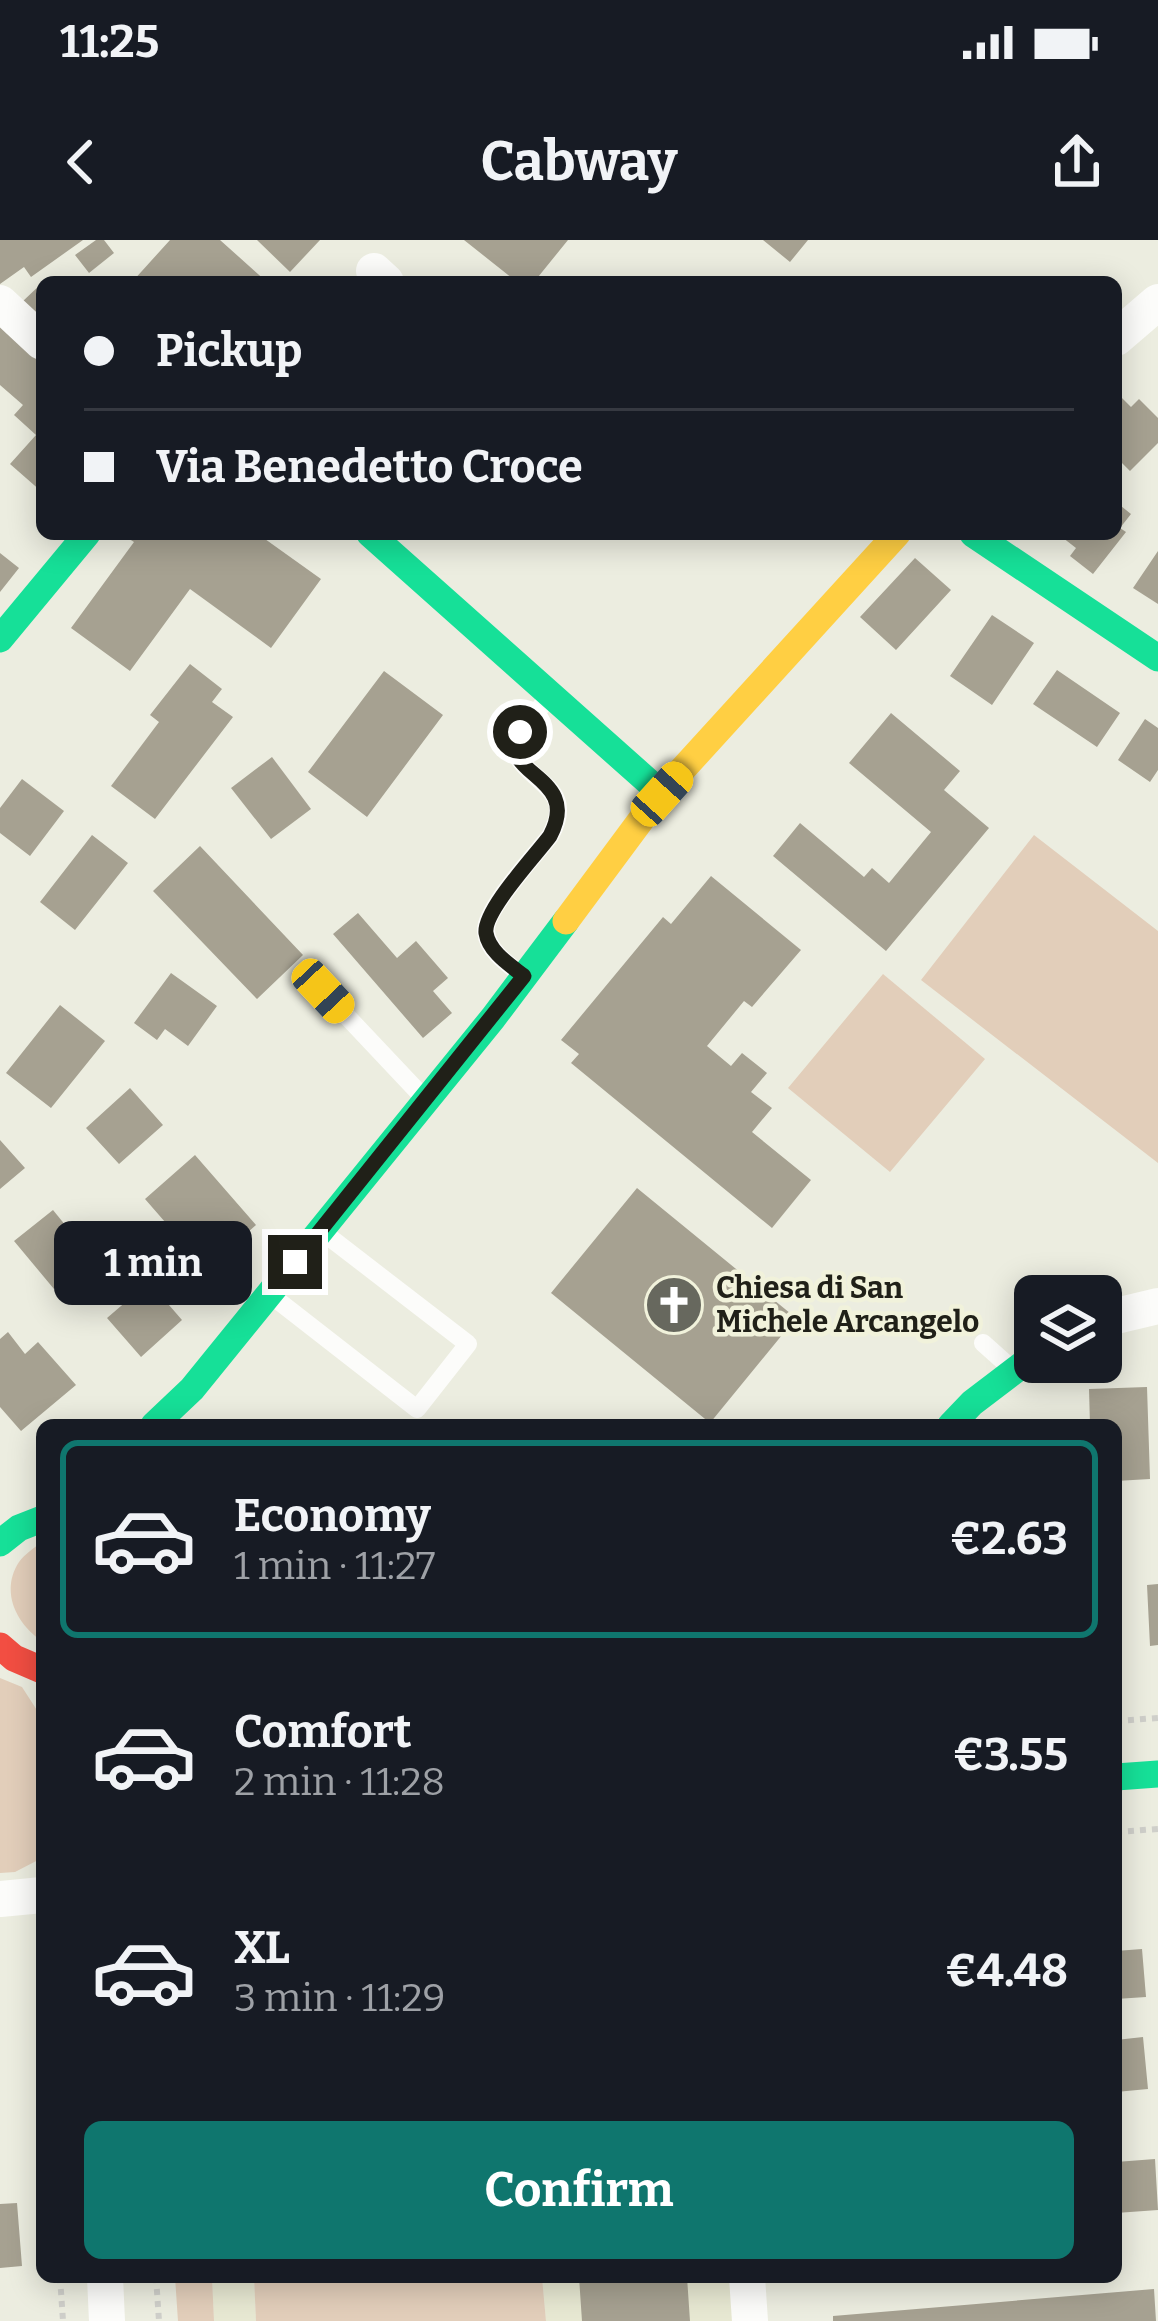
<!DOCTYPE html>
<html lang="en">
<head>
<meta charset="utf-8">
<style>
  body { margin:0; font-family:Bitter,serif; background:#20242c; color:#f1f3f6; height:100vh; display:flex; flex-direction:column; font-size:45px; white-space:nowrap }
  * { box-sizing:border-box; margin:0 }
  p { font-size:39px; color:#9ea1a6 }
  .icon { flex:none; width:66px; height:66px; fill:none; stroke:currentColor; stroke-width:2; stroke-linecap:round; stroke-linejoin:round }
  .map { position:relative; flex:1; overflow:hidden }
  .drawer { position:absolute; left:36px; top:1179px; width:1086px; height:864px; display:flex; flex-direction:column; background:#171b24; border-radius:18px; box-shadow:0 6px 30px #0003 }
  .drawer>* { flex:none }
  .guide { position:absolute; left:36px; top:36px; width:1086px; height:264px; border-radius:18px; box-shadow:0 6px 30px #0003; display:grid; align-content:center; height:264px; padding:0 48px; background:#171b24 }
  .tools { position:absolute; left:1014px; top:1035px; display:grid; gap:24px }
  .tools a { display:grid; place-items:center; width:108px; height:108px; border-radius:18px; background:#171b24; box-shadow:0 6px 30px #0003; font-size:60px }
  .end { position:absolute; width:54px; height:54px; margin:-27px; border:15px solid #202018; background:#fff; box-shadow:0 0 0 6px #fff }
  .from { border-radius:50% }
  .bubble { position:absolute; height:84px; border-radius:18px; background:#171b24; box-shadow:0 6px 30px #0003; font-size:39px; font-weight:700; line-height:84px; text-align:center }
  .car { position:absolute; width:36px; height:72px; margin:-36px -18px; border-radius:15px; box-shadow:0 0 9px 3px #0007; background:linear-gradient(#f5c518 24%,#345 0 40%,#f5c518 0 76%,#345 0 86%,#f5c518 0) }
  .guide b { display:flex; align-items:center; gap:42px; height:114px; font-size:45px }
  .guide b+b { border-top:3px solid #363941 }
  .guide i { width:30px; height:30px; background:#f1f3f6 }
  ul { padding:21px 0 0; list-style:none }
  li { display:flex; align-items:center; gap:36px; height:198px; margin:0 24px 18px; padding:0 24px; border:6px solid transparent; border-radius:18px }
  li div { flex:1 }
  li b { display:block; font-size:45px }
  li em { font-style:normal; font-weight:700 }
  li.on { border-color:#0f766e }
  li>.icon { width:108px; height:108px; stroke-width:1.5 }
  .cta { display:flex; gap:24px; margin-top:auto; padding:24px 48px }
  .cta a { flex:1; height:138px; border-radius:18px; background:#0f766e; color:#fff; font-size:48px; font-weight:700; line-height:138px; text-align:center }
  .status { display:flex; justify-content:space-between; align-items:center; height:84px; padding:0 60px; background:#171b24; direction:ltr }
  .status svg { height:33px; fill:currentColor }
  header { display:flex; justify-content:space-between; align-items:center; height:156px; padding:0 48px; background:#171b24; font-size:54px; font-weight:700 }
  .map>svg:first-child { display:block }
  .built { fill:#e7e8d2 }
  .green { fill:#e2ceba }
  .building { fill:#a6a191 }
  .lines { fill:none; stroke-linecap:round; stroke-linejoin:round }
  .path { stroke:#cfcfca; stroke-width:6; stroke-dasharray:6 6; stroke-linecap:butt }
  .lane { stroke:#fcfcfa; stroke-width:18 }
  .street { stroke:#fcfcfa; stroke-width:36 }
  .fast { stroke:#16e098; stroke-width:27 }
  .slow { stroke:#ffcf43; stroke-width:27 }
  .jam { stroke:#f24e42; stroke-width:27 }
  .route { stroke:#202018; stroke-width:15 }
  .labels { text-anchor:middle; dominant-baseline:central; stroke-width:9; stroke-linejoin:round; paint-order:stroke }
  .poi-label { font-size:30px; font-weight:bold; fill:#202018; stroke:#f1f2db; text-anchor:start }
</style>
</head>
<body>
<div class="status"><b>11:25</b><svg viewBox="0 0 49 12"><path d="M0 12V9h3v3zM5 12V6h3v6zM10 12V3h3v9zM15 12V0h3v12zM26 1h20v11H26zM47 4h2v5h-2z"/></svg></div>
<header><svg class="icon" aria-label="back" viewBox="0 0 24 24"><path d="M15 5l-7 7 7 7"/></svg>Cabway<svg class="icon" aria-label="share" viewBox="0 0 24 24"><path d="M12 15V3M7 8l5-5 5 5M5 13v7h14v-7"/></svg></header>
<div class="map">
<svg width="1158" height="2081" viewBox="0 0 1158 2081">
  <rect width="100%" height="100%" fill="#ecede0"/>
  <path class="built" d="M 212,2037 L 254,2037 L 256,2081 L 214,2081 Z
    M 542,2037 L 731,2037 L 734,2081 L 546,2081 Z"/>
  <path class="green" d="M 1034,595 L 1158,691 L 1158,923 L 921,740 Z
    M 883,734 L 985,819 L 890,932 L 788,848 Z
    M 42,1302 L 42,1401 C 16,1384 0,1351 19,1322 C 25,1314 34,1308 42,1302 Z
    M 0,1438 L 22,1447 L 42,1478 L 42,1618 L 15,1632 L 0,1633 Z
    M 175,2037 L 212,2037 L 214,2081 L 178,2081 Z
    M 254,2037 L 542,2037 L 546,2081 L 256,2081 Z"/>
  <path class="building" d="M 0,0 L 83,0 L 31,37 L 24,27 L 0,44 Z
    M 96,0 L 104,0 L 114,13 L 89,33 L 75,15 Z
    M 170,0 L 220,0 L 267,42 L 132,42 Z
    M 257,0 L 320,0 L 290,32 Z
    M 464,0 L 568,0 L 534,42 L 517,42 Z
    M 763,0 L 808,0 L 790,22 Z
    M 42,43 L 42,82 L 22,62 Z
    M 0,79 L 42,116 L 42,252 L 10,224 L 36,195 L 14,175 L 23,165 L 0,145 Z
    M 1116,152 L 1131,167 L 1139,159 L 1158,178 L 1158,203 L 1130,231 L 1116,217 Z
    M 1116,262 L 1131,274 L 1120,288 L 1126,292 L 1093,334 L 1070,316 L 1076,308 L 1058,294 L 1116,294 Z
    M 128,294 L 258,294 L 321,339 L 271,408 L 190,349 L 130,431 L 71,388 L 134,302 L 126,297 Z
    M 1158,311 L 1158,364 L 1133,348 Z
    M 0,313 L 19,328 L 0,352 Z
    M 915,318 L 951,350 L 896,410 L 860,377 Z
    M 992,375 L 1034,403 L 992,465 L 950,436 Z
    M 190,424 L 222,449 L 212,462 L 233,477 L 155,579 L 111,546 L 159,482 L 150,475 Z
    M 1057,430 L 1120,473 L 1097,507 L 1033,464 Z
    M 384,431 L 443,475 L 367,577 L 308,532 Z
    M 891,473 L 960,531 L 944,550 L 989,588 L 886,711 L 773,616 L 800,583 L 864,637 L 872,628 L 889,643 L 931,592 L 849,523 Z
    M 1145,479 L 1158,488 L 1158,530 L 1150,542 L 1118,520 Z
    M 272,517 L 311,569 L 271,599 L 231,548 Z
    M 22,539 L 64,571 L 30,616 L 0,593 L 0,568 Z
    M 92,595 L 128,623 L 75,690 L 40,662 Z
    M 200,606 L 303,715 L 257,759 L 153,651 Z
    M 711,636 L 801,710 L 752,767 L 744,761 L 707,806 L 731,826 L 742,813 L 767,833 L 751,852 L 772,868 L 752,892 L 811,940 L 772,988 L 571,823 L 579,814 L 561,800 L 663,677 L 671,684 Z
    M 358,673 L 397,718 L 416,701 L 448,738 L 433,751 L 452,773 L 423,798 L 333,694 Z
    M 171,733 L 217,766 L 188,806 L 165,789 L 157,800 L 134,783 Z
    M 60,765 L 105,801 L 51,868 L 6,833 Z
    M 130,848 L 163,885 L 119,924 L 86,888 Z
    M 0,900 L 25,928 L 0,949 Z
    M 195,915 L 256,985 L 206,1029 L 145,959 Z
    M 637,948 L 796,1078 L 710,1183 L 551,1053 Z
    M 53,970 L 92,1018 L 54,1049 L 14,1001 Z
    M 149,1042 L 182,1080 L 141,1117 L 107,1078 Z
    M 8,1092 L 25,1114 L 38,1102 L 76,1145 L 21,1191 L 0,1167 L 0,1099 Z
    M 1147,1147 L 1150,1239 L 1116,1241 L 1116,1185 L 1090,1185 L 1089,1149 Z
    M 1158,1344 L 1158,1405 L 1150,1406 L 1147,1345 Z
    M 1142,1709 L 1146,1757 L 1116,1759 L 1116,1711 Z
    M 1143,1797 L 1148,1849 L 1116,1852 L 1116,1800 Z
    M 1155,1919 L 1158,1970 L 1116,1973 L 1116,1922 Z
    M 17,1963 L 22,2026 L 0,2028 L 0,1964 Z
    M 579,2037 L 687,2037 L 690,2081 L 582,2081 Z
    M 1154,2049 L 1156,2081 L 833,2081 L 833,2076 Z"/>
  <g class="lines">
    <path class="path" d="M 1116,1481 L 1158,1478
      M 1116,1592 L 1158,1589
      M 42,1727 L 42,1751
      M 60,2037 L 63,2081
      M 156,2037 L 159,2081"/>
    <path class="lane" d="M 522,735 C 508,724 488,711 486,692 C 483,671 536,614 550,596 C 578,545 526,545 513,507 L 520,492 L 548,458
      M 323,751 L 423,857
      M 272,1056 L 417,1169 L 468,1104 L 324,993
      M 983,1103 L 1011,1128"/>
    <path class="street" d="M 374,31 L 386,42
      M 0,63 L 42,102
      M 1116,98 L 1158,62
      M 1101,1083 L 1116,1076 L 1158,1066
      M 0,1659 L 42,1655
      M 105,2037 L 107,2081
      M 747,2037 L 750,2081"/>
    <path class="fast" d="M 370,294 L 661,553
      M 973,294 L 1158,418
      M 0,399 L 87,294
      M 154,1185 L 192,1149 L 493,778 L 566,681
      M 951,1185 L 972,1163 L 1035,1115
      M 0,1303 L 19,1288 L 42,1279
      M 1116,1537 L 1158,1534"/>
    <path class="slow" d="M 566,681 L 661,553 L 897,294"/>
    <path class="jam" d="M 0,1406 L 14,1418 L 42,1430"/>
  </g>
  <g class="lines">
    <path class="route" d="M 295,1022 L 524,736 C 510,725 489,712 486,693 C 483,671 536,615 550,596 C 583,534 494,536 520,492"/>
  </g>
  <defs>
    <g id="church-disc" transform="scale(3)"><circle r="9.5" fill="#67685e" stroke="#f1f2db"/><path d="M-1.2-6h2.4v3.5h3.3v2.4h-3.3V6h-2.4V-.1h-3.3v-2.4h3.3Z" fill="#fff"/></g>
  </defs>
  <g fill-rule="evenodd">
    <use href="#church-disc" x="674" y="1065"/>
  </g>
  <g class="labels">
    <g class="poi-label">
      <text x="716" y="1048">Chiesa di San<tspan x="716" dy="34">Michele Arcangelo</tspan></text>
    </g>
  </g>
</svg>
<div class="tools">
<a><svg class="icon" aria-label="layers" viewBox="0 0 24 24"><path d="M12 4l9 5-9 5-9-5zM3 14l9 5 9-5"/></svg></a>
</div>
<i class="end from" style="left:520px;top:492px"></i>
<i class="end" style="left:295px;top:1022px"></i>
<div class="bubble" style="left:54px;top:981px;width:198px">1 min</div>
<i class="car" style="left:662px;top:554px;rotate:42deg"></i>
<i class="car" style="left:323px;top:751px;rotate:137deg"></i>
<div class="guide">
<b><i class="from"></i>Pickup</b>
<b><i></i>Via Benedetto Croce</b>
</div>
<section class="drawer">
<ul>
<li class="on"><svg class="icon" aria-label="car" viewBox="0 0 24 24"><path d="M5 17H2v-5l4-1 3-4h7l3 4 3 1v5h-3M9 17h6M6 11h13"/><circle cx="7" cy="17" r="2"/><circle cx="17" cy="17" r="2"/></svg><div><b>Economy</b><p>1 min · 11:27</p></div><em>€2.63</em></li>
<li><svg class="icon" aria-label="car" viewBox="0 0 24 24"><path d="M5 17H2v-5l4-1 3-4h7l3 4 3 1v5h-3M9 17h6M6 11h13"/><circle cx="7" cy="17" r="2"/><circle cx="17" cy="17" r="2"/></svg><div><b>Comfort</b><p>2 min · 11:28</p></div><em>€3.55</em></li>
<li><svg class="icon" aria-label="car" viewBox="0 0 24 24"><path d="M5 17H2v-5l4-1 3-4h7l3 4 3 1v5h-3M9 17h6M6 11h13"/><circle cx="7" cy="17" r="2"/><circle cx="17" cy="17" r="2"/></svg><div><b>XL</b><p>3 min · 11:29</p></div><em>€4.48</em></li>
</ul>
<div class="cta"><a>Confirm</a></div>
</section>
</div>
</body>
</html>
